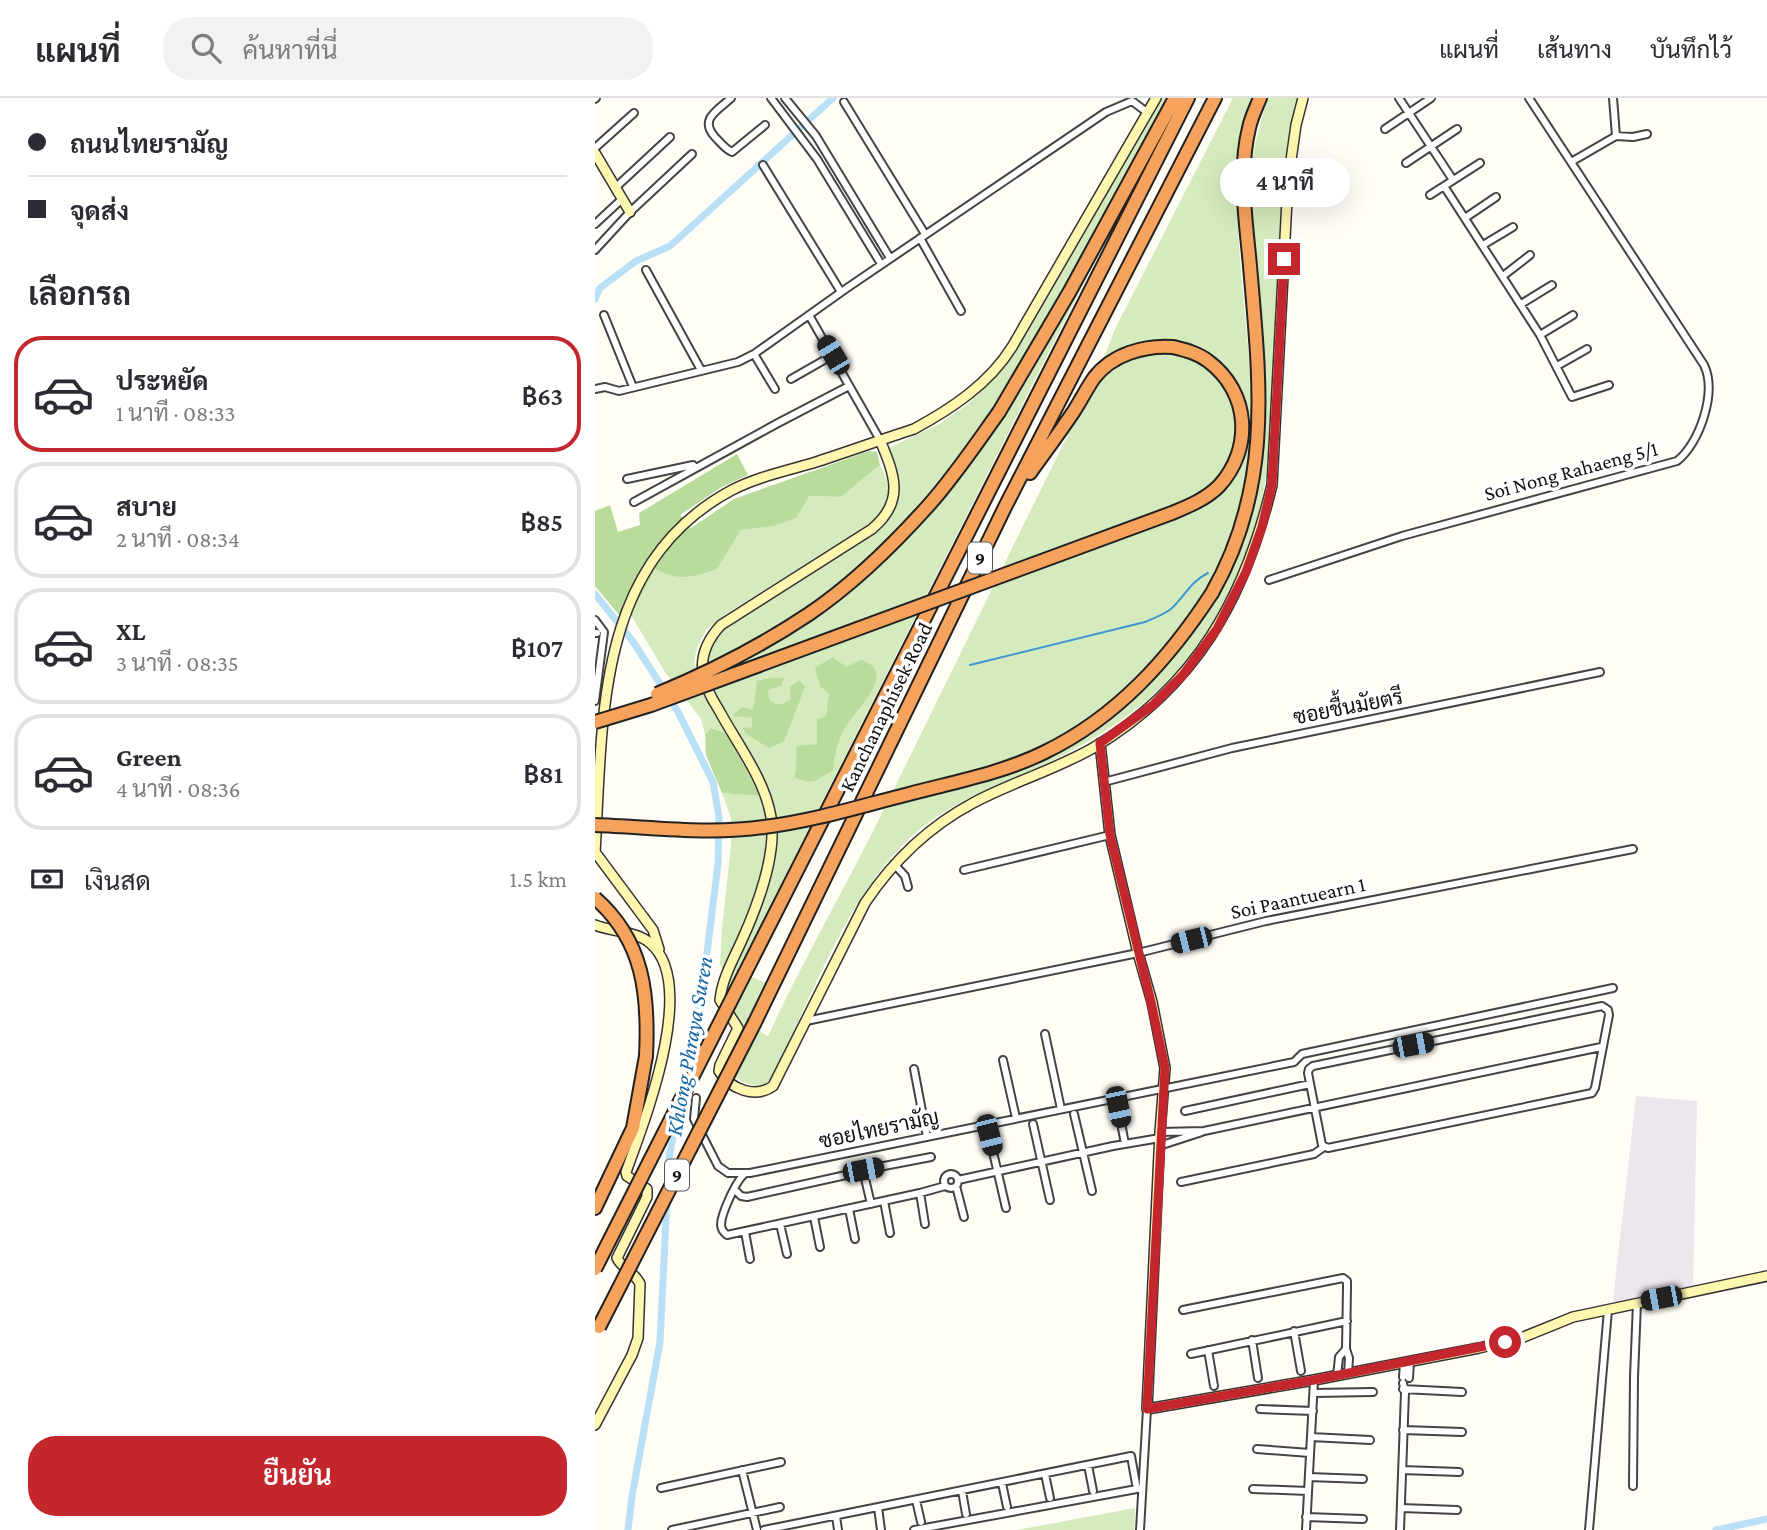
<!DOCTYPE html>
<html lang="th">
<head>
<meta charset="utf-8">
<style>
  body { margin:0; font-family:"Crimson Pro",Sarabun,serif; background:#f2f2f3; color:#2b2b33; height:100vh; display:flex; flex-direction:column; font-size:26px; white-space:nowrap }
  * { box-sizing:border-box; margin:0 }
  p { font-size:23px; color:#7c7c81 }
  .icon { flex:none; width:38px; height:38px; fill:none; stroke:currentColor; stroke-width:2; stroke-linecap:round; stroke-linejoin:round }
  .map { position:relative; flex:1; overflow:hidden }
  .drawer { display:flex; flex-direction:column; background:#fff; width:595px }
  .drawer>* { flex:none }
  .hud { display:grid; align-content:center; height:154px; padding:0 28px; background:#fff }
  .end { position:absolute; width:32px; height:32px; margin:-16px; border:9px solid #c4262e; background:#fff; box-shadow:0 0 0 4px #fff }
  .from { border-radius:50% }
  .bubble { position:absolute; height:49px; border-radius:24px; background:#fff; box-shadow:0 7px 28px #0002; font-size:23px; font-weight:600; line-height:49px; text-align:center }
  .car { position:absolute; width:21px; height:42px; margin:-21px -10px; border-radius:9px; box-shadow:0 0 5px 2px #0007; background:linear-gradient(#222 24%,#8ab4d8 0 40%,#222 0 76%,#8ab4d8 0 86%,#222 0) }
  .hud b { display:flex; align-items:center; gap:24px; height:66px; font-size:26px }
  .hud b+b { border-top:2px solid #e1e1e2 }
  .hud i { width:18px; height:18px; background:#2b2b33 }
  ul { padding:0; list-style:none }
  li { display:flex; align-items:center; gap:21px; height:116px; margin:0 14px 10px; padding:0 14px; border:4px solid #e1e1e2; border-radius:28px }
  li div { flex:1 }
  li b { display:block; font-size:26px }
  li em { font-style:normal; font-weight:600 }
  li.current { border-color:#c4262e }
  li>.icon { width:63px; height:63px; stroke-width:1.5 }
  h2 { padding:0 28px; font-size:32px; line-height:84px }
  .pay { display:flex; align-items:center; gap:18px; height:77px; padding:0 28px; font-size:26px }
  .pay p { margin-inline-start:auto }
  .primary-button { display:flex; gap:14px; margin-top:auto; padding:14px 28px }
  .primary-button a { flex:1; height:80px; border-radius:28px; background:#c4262e; color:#fff; font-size:28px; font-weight:600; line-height:80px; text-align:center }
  header { display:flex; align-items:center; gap:42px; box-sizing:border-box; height:98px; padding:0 35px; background:#fff; border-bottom:2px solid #e1e1e2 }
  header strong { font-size:33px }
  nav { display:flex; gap:38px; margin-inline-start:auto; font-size:24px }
  .search { width:490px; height:63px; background:#f2f2f3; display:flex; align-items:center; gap:18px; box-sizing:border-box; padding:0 24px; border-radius:28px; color:#7c7c81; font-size:26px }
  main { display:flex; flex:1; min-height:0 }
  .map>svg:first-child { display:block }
  .industrial { fill:#eee6ef }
  .green { fill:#d5ebbd }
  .forest { fill:#b9dc9c }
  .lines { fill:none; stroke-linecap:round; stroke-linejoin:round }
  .stream { stroke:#3f96cf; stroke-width:2 }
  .canal { stroke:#b9e0f7; stroke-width:7 }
  .street-casing { stroke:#444; stroke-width:10 }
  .secondary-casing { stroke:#333; stroke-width:12 }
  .highway-casing { stroke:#222; stroke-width:16 }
  .street { stroke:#fff; stroke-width:6 }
  .secondary { stroke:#fff6b0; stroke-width:9 }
  .highway { stroke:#f5a25d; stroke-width:12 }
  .highway-bridge-casing { stroke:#222; stroke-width:16; stroke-linecap:butt }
  .highway-bridge { stroke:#f5a25d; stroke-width:12 }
  .route { stroke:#c4262e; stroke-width:9 }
  .labels { text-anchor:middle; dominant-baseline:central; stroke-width:7; stroke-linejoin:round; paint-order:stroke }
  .shield { fill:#fff; stroke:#585858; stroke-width:2 }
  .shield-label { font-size:19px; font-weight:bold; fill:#111 }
  .street-label { font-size:21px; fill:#111; stroke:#fff }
  .water-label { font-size:23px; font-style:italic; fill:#1768a6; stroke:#fff }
</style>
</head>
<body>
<header>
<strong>แผนที่</strong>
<div class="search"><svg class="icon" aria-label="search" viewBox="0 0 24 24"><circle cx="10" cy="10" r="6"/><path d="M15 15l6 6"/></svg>ค้นหาที่นี่</div>
<nav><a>แผนที่</a><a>เส้นทาง</a><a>บันทึกไว้</a></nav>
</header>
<main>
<section class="drawer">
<div class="hud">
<b><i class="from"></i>ถนนไทยรามัญ</b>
<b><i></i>จุดส่ง</b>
</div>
<h2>เลือกรถ</h2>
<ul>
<li class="current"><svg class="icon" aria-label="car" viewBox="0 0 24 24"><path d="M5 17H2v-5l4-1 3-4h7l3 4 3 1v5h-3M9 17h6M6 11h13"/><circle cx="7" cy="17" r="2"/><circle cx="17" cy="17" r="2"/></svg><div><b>ประหยัด</b><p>1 นาที · 08:33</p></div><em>฿63</em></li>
<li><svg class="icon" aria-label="car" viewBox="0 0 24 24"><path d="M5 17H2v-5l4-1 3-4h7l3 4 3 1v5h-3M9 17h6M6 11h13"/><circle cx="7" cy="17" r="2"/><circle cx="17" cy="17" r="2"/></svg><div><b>สบาย</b><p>2 นาที · 08:34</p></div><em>฿85</em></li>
<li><svg class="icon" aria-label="car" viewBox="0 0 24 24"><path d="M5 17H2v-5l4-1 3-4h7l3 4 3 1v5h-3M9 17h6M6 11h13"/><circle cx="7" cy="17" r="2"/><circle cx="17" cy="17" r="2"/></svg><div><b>XL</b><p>3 นาที · 08:35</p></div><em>฿107</em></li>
<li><svg class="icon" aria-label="car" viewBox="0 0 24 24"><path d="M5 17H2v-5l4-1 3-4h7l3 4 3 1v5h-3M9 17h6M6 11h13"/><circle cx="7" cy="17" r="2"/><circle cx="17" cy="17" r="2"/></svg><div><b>Green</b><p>4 นาที · 08:36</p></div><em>฿81</em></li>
</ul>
<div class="pay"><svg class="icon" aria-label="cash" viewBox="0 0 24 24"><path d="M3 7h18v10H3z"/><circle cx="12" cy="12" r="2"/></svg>เงินสด<p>1.5 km</p></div>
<div class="primary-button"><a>ยืนยัน</a></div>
</section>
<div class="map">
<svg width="1172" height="1432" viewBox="0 0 1172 1432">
  <rect width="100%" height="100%" fill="#fffdf5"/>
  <path class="industrial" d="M 1041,998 L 1102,1003 L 1098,1191 L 1020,1207 L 1018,1202 Z"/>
  <path class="green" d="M 568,0 L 576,0 L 460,212 L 400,311 L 407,316 L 416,305 L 513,137 L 142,873 L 174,886 L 154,927 L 173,938 C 207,864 248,794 284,721 C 354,580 422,438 493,297 C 513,269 541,249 578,252 L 583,247 C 567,240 537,246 522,255 C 516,259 510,265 505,270 L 519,233 L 638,0 L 659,0 C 649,36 641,73 642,111 C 646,243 686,369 610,491 L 622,497 C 690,375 663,231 652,98 C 654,64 663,33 673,0 L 703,0 C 681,93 683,192 677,286 C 676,316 675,347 671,376 C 665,427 646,479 620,523 C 581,589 517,635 448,667 C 404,687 354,704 317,738 C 250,799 217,901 176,980 L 167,989 L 147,984 L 130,971 C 147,937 157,937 131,905 L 132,888 L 153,842 L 176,766 L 180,739 L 180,723 L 172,691 L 117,591 C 106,562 111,546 135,526 C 166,506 292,435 302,406 C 308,390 300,369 294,353 L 296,349 L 344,326 L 373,306 L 413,266 Z
    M 285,367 C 297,389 297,401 282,421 L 131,516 L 111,532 L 102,550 L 99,564 L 107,591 L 131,635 L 116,630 L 110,636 L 106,621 L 70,574 L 36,517 L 60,471 L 122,471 L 146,432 L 178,428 L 214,398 L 246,399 Z
    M 127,695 L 166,698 C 184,754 150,823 128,874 L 125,866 L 127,830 L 136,748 L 136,720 Z
    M 540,1410 L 539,1432 L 422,1432 Z"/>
  <path class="forest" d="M 274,353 L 282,354 L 285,367 L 246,399 L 214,398 L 201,420 L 178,428 L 146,432 L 122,471 C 96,479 86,484 60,471 L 36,517 L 29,523 L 0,488 L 0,413 L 15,407 L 23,434 L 45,427 L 44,415 L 142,356 L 153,377 L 125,390 L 85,417 L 96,430 L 139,401 Z
    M 238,559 L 251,569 L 266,562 C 305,574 260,611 250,630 C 243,642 239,658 238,672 C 219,682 222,689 199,679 C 203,668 200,659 202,648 L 222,646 L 222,621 L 231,618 L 234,596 L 225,588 L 220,570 Z
    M 175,580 L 189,580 L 186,588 L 173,592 L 174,601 L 180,606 L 188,606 L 195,602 L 195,589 L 204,582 L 210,589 L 189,643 L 174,650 L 151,636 L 147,629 L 157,630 L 157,620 L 137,618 L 147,609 L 158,612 L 162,583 Z
    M 116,630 L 131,635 L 166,698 L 127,695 L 111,657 L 110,636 Z"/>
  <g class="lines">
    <path class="stream" d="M 375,567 L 550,524 C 559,520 568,517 576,511 C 589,499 596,483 613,475"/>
    <path class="canal" d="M 0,201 L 5,190 L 41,163 L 75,148 L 238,0
      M 0,496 L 39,545 L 83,614 L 118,684 L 124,719 L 123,766 L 109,879 L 88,989
      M 73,1089 L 74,1060 L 82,1018
      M 33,1432 L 37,1398 L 65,1244 L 72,1101
      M 1121,1432 L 1172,1421"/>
    <g class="street-casing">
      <path id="street" d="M 136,0 C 122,13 104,21 120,39 C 126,45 130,51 137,54 L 170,27
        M 176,0 L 222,61 L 286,166
        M 190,0 L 221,38 L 295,160
        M 804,0 L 858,82
        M 0,1 L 1,0
        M 249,4 L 330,136
        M 790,31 L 836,0
        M 1021,38 L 1038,39 L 1052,36
        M 0,50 L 39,15
        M 976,64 L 1021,38 L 1018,0
        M 811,65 L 862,31
        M 168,67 L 246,194
        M 849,88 L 945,237 L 977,299 L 1014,287
        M 20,90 L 75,39
        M 835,97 L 885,65
        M 870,120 L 901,99
        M 0,126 L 27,101
        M 325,140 L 366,213
        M 888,147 L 918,129
        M 0,152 L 35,114 L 97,56
        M 51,172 L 106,272
        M 908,178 L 935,157
        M 926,206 L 957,187
        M 9,217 L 38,289
        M 214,217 L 285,342
        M 945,237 L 978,217
        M 159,256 L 180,291
        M 962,268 L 992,251
        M 196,281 L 238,257
        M 0,291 L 10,289 L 24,293 L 143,264 L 159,256 L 252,190 L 511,14 L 537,3 L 553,15
        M 32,381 L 98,367 L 100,370
        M 39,404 L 183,325 L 254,288
        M 674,482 L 807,438 L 1082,363 C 1105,345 1122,294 1109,267 L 934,0
        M 0,522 L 9,534 L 0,603
        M 0,535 L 2,535
        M 509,684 L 637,650 L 1005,574
        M 299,766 L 310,778 L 313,789
        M 369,772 L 515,737
        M 1007,908 L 1013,912 L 1014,917 L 1000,990 L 997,995 L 733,1050 L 727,1047 L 713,975 L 714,971 L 718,968 Z
        M 211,923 L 543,855 L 671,823 L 1038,751
        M 450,936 L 466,1011
        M 408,962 L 421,1020
        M 319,971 L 332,1039
        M 101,1000 L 99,1021 L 123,1068 L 133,1075 L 155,1075 L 699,964 L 707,956 L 1018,890
        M 523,1009 L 530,1046
        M 590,1013 L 715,986
        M 479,1016 L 497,1093
        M 438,1026 L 455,1102
        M 565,1034 L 609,1033 L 1006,949
        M 394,1037 L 411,1110
        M 564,1048 L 607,1034
        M 151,1075 C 142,1080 126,1116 126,1127 C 127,1133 128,1133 132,1137 L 325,1095 L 350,1088
        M349 1083a7 7 0 1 1 14 0a7 7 0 1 1-14 0Z
        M 363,1082 L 518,1048 L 565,1040
        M 586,1084 L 719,1056 L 729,1049
        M 361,1088 L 369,1119
        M 139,1091 L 146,1098 L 152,1099 L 260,1075
        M 325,1095 L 330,1126
        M 289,1103 L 295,1135
        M 276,1106 L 268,1072 L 336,1059
        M 254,1111 L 260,1141
        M 219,1119 L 225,1149
        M 185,1126 L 192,1156
        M 150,1134 L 155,1161
        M 588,1212 L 748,1180 L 752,1183 L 752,1190 L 751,1251 L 754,1260 L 753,1276
        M 699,1233 L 706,1273
        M 657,1242 L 663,1280
        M 613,1252 L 619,1288
        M 596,1256 L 752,1223
        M 742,1278 L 744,1259 L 751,1251
        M 808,1279 L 809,1265
        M 814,1280 L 815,1264
        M 808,1291 L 867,1294
        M 719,1295 L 778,1294
        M 665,1311 L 718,1313
        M 808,1332 L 867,1334
        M 716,1339 L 775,1342
        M 662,1351 L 715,1355
        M 493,1367 L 498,1393
        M 147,1372 L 162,1432
        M 807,1372 L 864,1374
        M 450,1376 L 455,1400
        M 714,1379 L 768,1381
        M 407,1385 L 412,1409
        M 1038,1388 L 1039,1279 L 1042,1205
        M 66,1390 L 186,1364
        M 658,1391 L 713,1393
        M 367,1393 L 371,1416
        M 321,1402 L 326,1424
        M 283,1409 L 286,1432
        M 806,1410 L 862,1412
        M 241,1418 L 243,1432
        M 711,1419 L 768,1421
        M 77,1432 L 185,1409
        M 169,1432 L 536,1358 L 541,1386
        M 319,1432 L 547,1390
        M 545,1432 L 552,1311
        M 711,1432 L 719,1282
        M 805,1432 L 810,1294 L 808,1285
        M 994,1432 L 1013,1212"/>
    </g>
    <g class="secondary-casing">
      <path id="secondary" d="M 0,55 L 35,114
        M 285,342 C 300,378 310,403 277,431 L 126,527 C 112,542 104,560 109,580 C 111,592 119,604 125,614 C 143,647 170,682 176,719 C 182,756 162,809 147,842 C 138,862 127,881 125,902 L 143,930 L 125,967 L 124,973 C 135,991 160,1001 178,988 L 270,805 C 298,763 333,729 378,705 C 417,684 460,672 498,650 C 601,589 650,500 677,387 L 693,83 L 701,27 L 708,0
        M 505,645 L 515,737 L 543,855 L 557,904 L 570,970 L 565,1034 L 552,1311 L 719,1282 L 884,1250 L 926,1240 L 978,1219 L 1172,1178
        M 0,754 L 58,832 L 64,851
        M 0,755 C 8,621 0,465 137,392 C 162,379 191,373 218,365 C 252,354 285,342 319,331 C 356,311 394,286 417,249 L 561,0
        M 0,827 C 17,834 41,833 55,845 C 104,886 49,1024 31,1074 L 32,1078 L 52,1091 L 52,1099 L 22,1160 C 27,1171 40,1174 45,1186 L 43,1240 L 37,1257 L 0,1327"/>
    </g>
    <g class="highway-casing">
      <path id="highway" d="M 404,314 L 475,193 L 580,0
        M 435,375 C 450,354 465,334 479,313 C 486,302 492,290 499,280 C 517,256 550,247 578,249
        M 617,495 C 678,388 665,285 655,168 C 651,123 643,75 654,30 C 656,20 661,10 665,0
        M 150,875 L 593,0
        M 160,924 L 410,409 L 620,0
        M 0,1110 L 38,1030 L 51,958"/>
    </g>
    <use href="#street" class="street"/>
    <use href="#secondary" class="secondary"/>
    <use href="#highway" class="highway"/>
    <g class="highway-bridge-casing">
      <path id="highway-bridge" d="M 62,596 C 115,574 166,548 214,516 C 257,487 298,447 333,408 C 359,379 381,346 404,314
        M 0,624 L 56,607 L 577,415 C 594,408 611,401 624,388 C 658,351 655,294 613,263 C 603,255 590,252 578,249
        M 0,727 C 56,729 114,737 169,729 C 218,723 266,708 314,696 C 359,684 408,675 450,654 C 522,619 574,561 617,495
        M 0,800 C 49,843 54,897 51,958
        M 0,1171 L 150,875
        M 4,1229 L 160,924"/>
    </g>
    <use href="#highway-bridge" class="highway-bridge"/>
  </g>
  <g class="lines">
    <path class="route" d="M 689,161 L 677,387 L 667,429 L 651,474 L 622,531 L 588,577 L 558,607 L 505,645 L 515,737 L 556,904 L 570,970 L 552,1311 L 719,1282 L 910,1244"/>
  </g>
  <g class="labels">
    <g class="shield">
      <rect x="373" y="444.5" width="24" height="31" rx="5"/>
      <rect x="70" y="1061.5" width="24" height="31" rx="5"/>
    </g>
    <g class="shield-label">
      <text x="385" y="460">9</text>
      <text x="82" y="1077">9</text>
    </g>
    <g class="street-label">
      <text transform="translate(976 373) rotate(-15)">Soi Nong Rahaeng 5/1</text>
      <text transform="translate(291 609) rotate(-64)">Kanchanaphisek Road</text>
      <text transform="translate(753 609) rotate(-11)">ซอยชื้นมัยตรี</text>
      <text transform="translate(703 800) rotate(-12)">Soi Paantuearn 1</text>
      <text transform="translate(284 1031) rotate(-12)">ซอยไทยรามัญ</text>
    </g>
    <g class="water-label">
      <text transform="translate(94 948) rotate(-80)">Khlong Phraya Suren</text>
    </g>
  </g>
</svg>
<i class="end from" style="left:910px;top:1244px"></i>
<i class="end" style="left:689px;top:161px"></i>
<div class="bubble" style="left:625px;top:60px;width:130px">4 นาที</div>
<i class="car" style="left:238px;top:257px;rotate:329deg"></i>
<i class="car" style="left:596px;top:842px;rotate:256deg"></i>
<i class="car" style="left:818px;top:947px;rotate:79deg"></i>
<i class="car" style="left:523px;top:1009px;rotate:168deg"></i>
<i class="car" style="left:394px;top:1037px;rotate:166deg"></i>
<i class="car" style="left:268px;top:1072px;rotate:79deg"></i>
<i class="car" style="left:1066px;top:1200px;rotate:259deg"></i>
</div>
</main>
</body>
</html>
